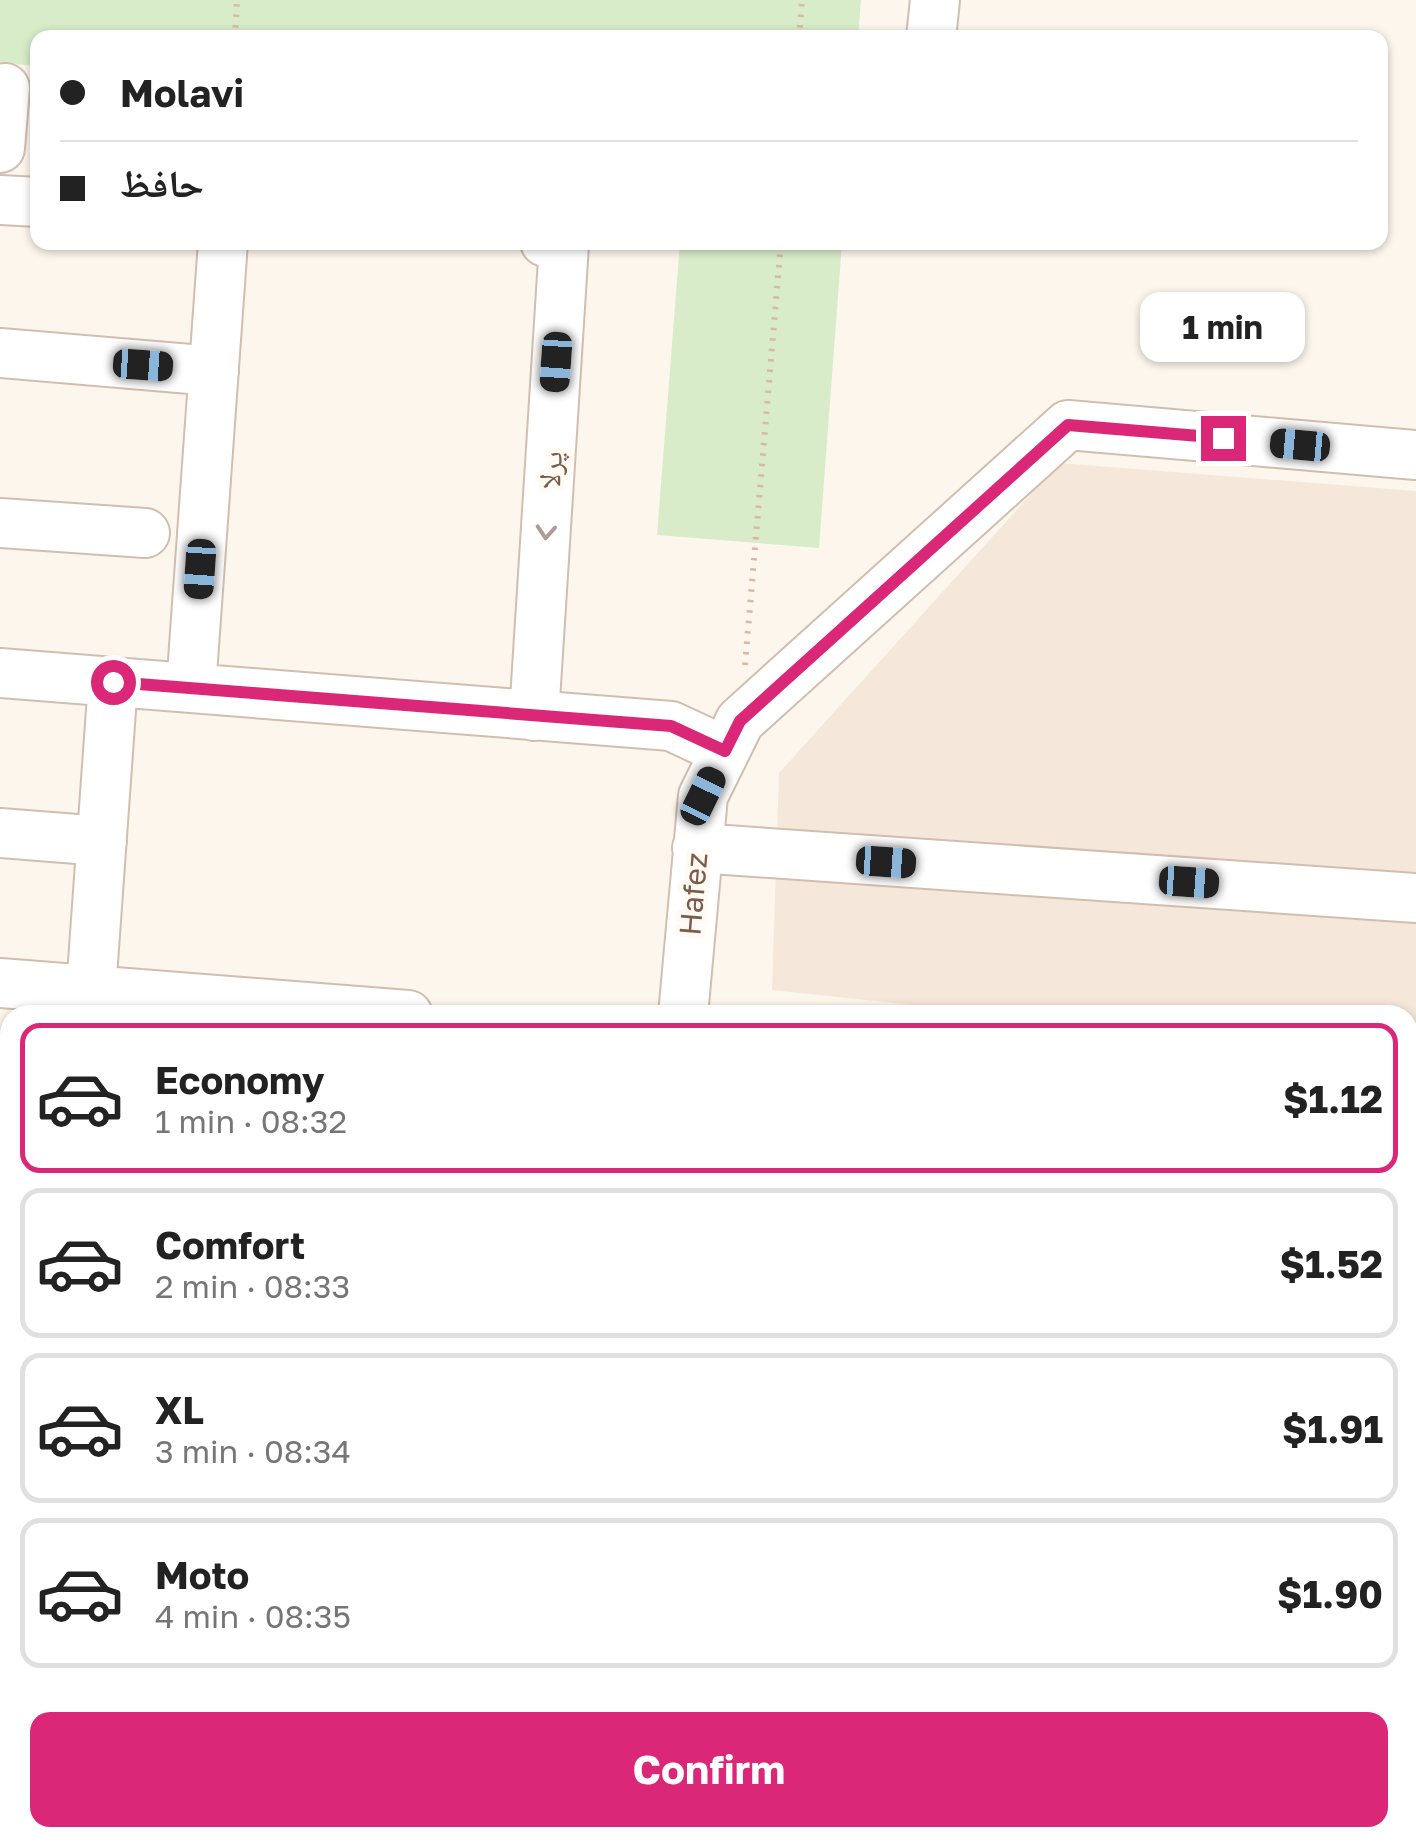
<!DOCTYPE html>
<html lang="en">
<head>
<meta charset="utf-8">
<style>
  body { margin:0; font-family:"Golos Text","Noto Naskh Arabic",sans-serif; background:#f6f6f6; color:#222; height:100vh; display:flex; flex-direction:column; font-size:38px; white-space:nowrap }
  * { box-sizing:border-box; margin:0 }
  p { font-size:32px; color:#767676 }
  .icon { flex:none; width:55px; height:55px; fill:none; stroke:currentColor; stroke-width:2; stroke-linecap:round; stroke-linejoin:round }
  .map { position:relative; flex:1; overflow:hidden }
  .panel { position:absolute; left:0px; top:1005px; width:1418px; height:842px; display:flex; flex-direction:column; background:#fff; border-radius:30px 30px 0 0; box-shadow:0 2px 8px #0004 }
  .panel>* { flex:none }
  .guide { position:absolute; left:30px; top:30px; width:1358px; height:220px; border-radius:20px; box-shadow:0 2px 8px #0004; display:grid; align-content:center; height:220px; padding:0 30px; background:#fff }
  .end { position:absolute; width:45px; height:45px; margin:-22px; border:12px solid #db2777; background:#fff; box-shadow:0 0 0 5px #fff }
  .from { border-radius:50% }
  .bubble { position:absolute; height:70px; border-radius:20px; background:#fff; box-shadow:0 2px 8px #0004; font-size:32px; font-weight:700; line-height:70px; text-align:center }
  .car { position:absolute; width:30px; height:60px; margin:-30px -15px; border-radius:12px; box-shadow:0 0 8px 2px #0007; background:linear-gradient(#222 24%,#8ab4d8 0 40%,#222 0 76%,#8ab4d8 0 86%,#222 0) }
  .guide b { display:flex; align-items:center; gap:35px; height:95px; font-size:38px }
  .guide b+b { border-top:2px solid #e0e0e0 }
  .guide i { width:25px; height:25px; background:#222 }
  ul { padding:18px 0 0; list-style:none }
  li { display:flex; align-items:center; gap:30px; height:150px; margin:0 20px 15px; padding:0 10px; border:5px solid #e0e0e0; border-radius:20px }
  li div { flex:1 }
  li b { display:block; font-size:38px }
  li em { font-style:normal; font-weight:700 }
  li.active { border-color:#db2777 }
  li>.icon { width:90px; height:90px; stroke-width:1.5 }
  .primary-button { display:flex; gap:20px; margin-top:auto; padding:20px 30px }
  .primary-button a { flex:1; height:115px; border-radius:20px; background:#db2777; color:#fff; font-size:40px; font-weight:700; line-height:115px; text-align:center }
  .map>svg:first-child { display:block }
  .residential { fill:#f5e8da }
  .green { fill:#d8ecc9 }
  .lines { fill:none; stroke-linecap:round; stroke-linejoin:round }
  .minor-casing { stroke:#d1beb0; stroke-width:52 }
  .path { stroke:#d9b8a5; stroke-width:6; stroke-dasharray:2.5 8; stroke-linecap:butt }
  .minor { stroke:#fff; stroke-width:48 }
  .oneway { stroke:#af9d94 }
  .route { stroke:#db2777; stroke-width:12 }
  .labels { text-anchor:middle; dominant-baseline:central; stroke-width:10; stroke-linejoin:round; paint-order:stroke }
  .street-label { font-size:30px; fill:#7a5c4d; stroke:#fffaf3 }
</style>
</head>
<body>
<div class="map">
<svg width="1416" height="1847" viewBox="0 0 1416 1847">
  <rect width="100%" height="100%" fill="#fdf6ec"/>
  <path class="residential" d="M 1059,463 L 1416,491 L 1416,1059 L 1408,1058 L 1408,1015 L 1007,1015 L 772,990 L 779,773 Z"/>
  <path class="green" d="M 0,0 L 861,0 L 858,37 L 38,38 L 37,66 L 0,63 Z
    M 680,243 L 842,243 L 819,548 L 657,535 Z"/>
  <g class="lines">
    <g class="minor-casing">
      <path id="minor" d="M 931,38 L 935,0
        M 0,148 L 5,88
        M 0,200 L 38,202
        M 0,353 L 214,371
        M 0,523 L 145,533
        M 0,673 L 671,726 L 725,751
        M 191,688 L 223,242
        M 534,716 L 564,244 L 545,242
        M 0,833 L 102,841
        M 697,848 L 1416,898
        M 0,983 L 408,1015
        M 91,990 L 113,682
        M 683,1015 L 703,796 L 740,721 L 1068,425 L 1416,455
        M 1408,1090 L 1416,1091
        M 0,1672 L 10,1674
        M 0,1713 L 10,1715
        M 1408,1800 L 1416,1800
        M 298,1847 L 300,1838"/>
    </g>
    <path class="path" d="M 235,38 L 237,0
      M 799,38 L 802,1
      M 745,665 L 781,242
      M 1408,1447 L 1416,1447
      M 621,1847 L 622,1838"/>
    <use href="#minor" class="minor"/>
  </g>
  <defs><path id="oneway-chevron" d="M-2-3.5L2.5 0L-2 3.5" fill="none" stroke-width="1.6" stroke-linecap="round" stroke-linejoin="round" transform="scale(2.5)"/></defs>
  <use class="oneway" href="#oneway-chevron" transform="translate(546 532) rotate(94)"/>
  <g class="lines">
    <path class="route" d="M 113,682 L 671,726 L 725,751 L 740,721 L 1068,425 L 1223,438"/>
  </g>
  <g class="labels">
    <g class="street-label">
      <text transform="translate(550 470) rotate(-86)">پرلا</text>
      <text transform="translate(693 894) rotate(-85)">Hafez</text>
    </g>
  </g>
</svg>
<i class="end from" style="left:113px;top:682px"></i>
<i class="end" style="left:1223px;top:438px"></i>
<div class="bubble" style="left:1140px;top:292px;width:165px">1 min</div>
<i class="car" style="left:556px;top:362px;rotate:184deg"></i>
<i class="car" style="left:143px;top:365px;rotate:94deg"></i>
<i class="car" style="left:1300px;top:445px;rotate:275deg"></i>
<i class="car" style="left:200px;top:569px;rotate:184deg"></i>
<i class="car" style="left:703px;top:796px;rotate:26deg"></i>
<i class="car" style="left:886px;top:862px;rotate:94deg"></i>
<i class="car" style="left:1189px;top:882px;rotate:94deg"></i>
<div class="guide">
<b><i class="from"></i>Molavi</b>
<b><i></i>حافظ</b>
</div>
<section class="panel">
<ul>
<li class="active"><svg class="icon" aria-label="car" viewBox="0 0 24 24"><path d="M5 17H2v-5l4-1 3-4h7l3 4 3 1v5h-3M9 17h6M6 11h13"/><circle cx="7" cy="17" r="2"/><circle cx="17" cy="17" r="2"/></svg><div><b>Economy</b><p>1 min · 08:32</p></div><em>$1.12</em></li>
<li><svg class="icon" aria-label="car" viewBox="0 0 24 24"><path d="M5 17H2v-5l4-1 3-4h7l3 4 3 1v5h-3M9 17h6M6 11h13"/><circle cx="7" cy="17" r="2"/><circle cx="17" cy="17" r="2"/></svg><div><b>Comfort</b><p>2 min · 08:33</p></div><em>$1.52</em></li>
<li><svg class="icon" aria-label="car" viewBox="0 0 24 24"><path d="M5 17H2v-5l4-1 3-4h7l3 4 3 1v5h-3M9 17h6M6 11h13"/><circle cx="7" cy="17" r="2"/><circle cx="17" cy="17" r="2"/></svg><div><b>XL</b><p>3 min · 08:34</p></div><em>$1.91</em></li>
<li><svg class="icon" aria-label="car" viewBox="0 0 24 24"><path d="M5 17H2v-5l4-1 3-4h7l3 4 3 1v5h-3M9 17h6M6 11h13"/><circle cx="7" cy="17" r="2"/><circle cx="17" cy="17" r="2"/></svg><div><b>Moto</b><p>4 min · 08:35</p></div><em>$1.90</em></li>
</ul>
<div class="primary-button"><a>Confirm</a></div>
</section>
</div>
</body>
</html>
